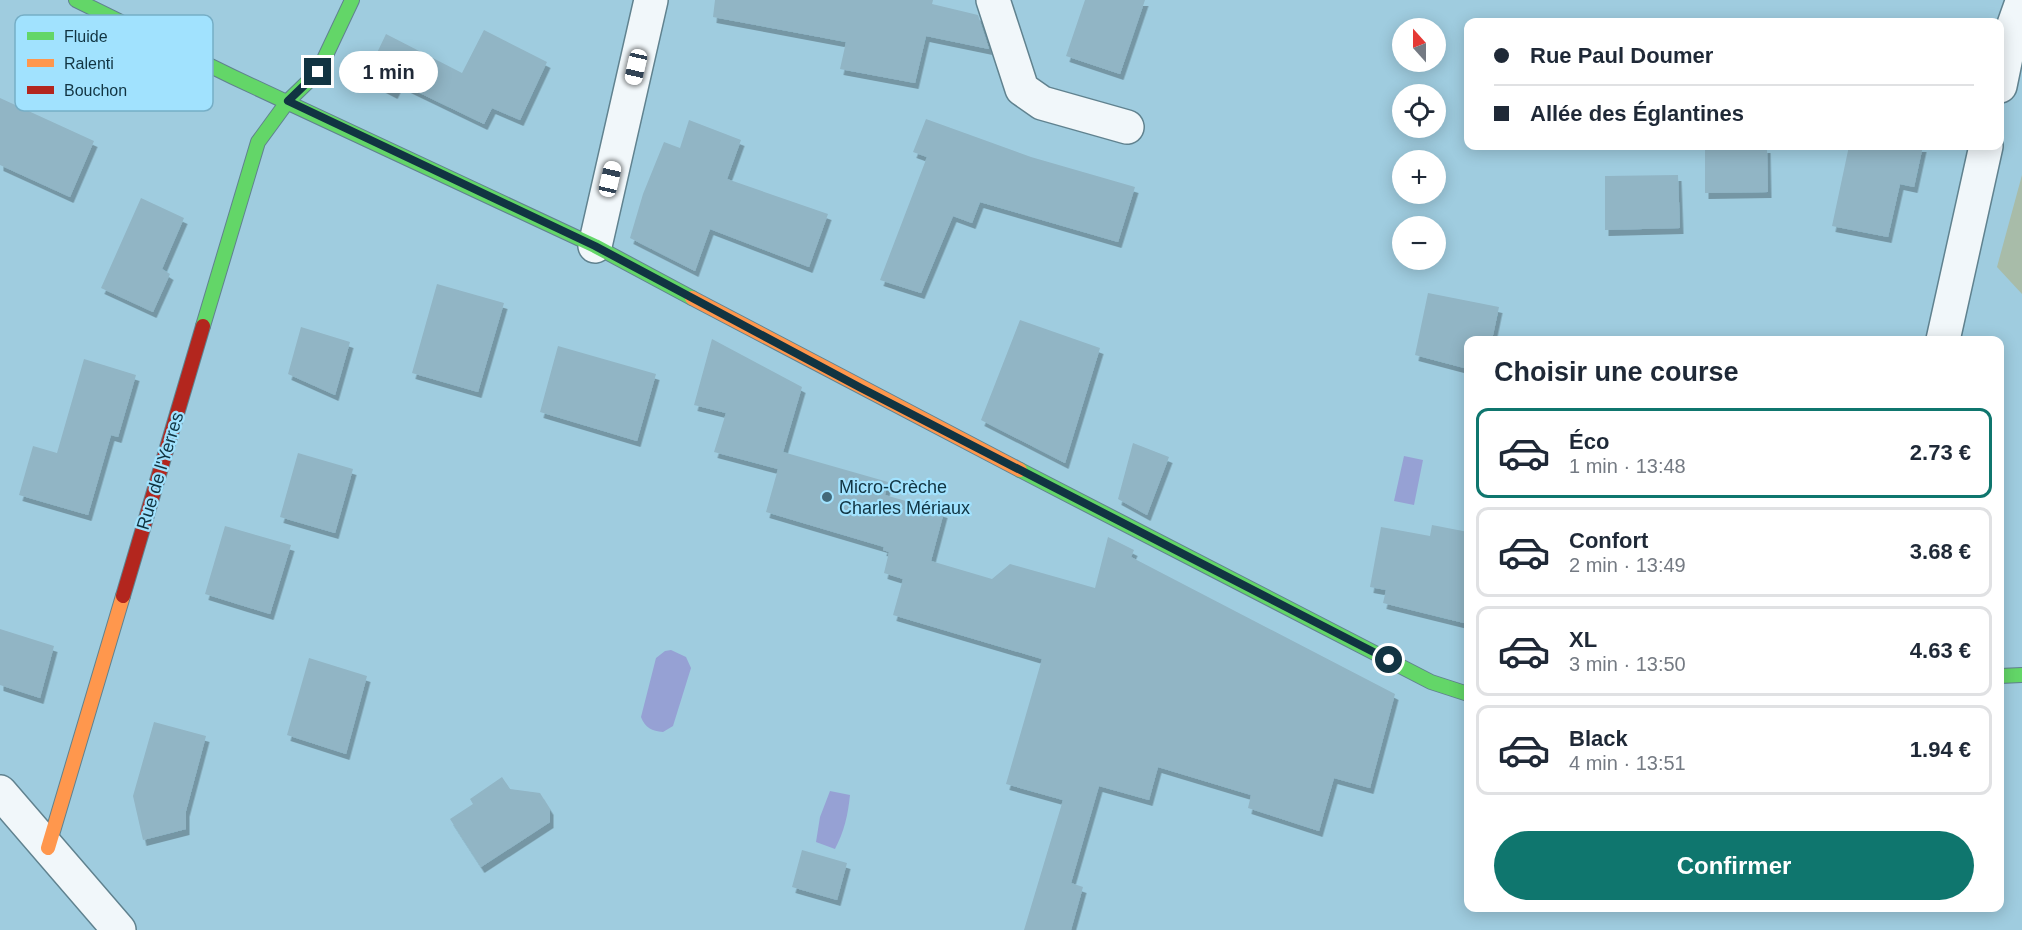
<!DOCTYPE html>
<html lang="fr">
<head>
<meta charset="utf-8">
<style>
  body { margin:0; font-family:Arial,sans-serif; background:#f6f6f7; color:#1f2937; height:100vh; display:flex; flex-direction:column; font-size:22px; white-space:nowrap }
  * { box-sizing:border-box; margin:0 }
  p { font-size:20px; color:#747a83 }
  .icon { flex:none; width:33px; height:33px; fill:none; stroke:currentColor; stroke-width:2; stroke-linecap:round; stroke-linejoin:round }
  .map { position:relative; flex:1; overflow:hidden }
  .details { position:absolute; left:1464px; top:336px; width:540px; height:576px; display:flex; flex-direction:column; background:#fff; border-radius:12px; box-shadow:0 3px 15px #0003 }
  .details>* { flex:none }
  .guide { position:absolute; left:1464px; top:18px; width:540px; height:132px; border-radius:12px; box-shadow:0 3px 15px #0003; display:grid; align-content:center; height:132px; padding:0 30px; background:#fff }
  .needle { width:39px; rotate:339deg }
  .controls { position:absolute; left:1392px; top:18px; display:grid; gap:12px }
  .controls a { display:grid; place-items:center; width:54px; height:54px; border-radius:50%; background:#fff; box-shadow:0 3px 15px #0003; font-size:30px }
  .end { position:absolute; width:27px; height:27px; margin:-14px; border:8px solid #113442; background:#fff; box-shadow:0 0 0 3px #fff }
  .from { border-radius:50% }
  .bubble { position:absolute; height:42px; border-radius:21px; background:#fff; box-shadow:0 3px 15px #0003; font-size:20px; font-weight:700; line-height:42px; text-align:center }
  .car { position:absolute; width:18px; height:36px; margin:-18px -9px; border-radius:8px; box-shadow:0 0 4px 2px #0007; background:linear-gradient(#fff 24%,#345 0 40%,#fff 0 76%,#345 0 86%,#fff 0) }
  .guide b { display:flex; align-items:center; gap:21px; height:57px; font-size:22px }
  .guide b+b { border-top:2px solid #e0e1e3 }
  .guide i { width:15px; height:15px; background:#1f2937 }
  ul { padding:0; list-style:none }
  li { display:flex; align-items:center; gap:18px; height:90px; margin:0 12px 9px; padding:0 18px; border:3px solid #e0e1e3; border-radius:12px }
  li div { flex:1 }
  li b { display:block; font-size:22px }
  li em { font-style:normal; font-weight:700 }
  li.on { border-color:#0f766e }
  li>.icon { width:54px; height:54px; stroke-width:1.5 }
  h2 { padding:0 30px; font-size:27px; line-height:72px }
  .cta { display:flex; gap:12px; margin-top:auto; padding:12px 30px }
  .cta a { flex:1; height:69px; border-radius:36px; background:#0f766e; color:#fff; font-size:24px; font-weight:700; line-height:69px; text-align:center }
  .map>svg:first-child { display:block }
  .green { fill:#a8bca9 }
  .water { fill:#96a1d4 }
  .building { fill:#91b5c5; filter:url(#shadow) }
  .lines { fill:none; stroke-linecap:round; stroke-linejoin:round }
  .street-casing { stroke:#60828f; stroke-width:36 }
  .fast-casing { stroke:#60828f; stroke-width:16 }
  .slow-casing { stroke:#60828f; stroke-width:16 }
  .jam-casing { stroke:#60828f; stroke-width:16 }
  .street { stroke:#f1f7fa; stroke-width:33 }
  .fast { stroke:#63d668; stroke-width:14 }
  .slow { stroke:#ff974d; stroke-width:14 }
  .jam { stroke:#b3261e; stroke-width:14 }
  .route { stroke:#113442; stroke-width:8 }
  .poi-dot { fill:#436979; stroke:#a1e2fe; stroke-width:2 }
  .labels { text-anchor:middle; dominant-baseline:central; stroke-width:4.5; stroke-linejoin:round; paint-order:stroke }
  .street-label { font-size:18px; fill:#113442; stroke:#a1e2fe }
  .poi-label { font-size:18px; fill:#113442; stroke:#a1e2fe; text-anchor:start }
  .key { fill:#a1e2fe; stroke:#76aec6; stroke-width:1.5 }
  .key-label { font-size:16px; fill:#113442 }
</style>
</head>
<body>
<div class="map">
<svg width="2022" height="930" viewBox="0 0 2022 930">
  <defs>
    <filter id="shadow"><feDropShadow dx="3.5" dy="6" stdDeviation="0" flood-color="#0004"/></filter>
  </defs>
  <rect width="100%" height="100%" fill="#9fccdf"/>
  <path class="green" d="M 2022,175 L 2022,294 L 1997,267 Z"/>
  <path class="water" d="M 1404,456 L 1423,460 L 1414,505 L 1394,501 Z
    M 671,650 L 686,657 L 691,668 L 673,726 L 663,732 C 652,731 645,728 641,717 L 656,658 L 665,651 Z
    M 830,791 L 850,795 C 848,815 844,832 835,849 L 816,842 L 820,817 Z"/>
  <path class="building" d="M 715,0 L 933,0 L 932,4 L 978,15 L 989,49 L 926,36 L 915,83 L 840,69 L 846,42 L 713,17 Z
    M 1085,0 L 1145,0 L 1120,74 L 1066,56 Z
    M 484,30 L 547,62 L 520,120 L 492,108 L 484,124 L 399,83 L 394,93 L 365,78 L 386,34 L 462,73 Z
    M 0,98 L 94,141 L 70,197 L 0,165 Z
    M 926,119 L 1031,157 L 1135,187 L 1118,242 L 980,202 L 972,223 L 953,216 L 921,293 L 880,280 L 927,157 L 913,152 Z
    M 689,120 L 741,140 L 727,179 L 828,214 L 809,267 L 710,229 L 695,271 L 630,238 L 643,194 L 664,142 L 680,148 Z
    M 1849,146 L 1923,146 L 1914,187 L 1900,184 L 1888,237 L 1832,226 Z
    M 1767,147 L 1768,192 L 1705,193 L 1705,148 Z
    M 1678,175 L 1680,228 L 1605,230 L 1605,176 Z
    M 141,198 L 184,218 L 162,269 L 170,274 L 153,312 L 101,288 Z
    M 437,284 L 504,303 L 478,392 L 412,373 Z
    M 1428,293 L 1499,307 L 1492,340 L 1468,340 L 1468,369 L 1415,355 Z
    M 1020,320 L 1100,348 L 1065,463 L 981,420 Z
    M 301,327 L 350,342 L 335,395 L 288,374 Z
    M 712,339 L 802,387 L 783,452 L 888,482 L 885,495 L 944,512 L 931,561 L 992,579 L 1010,564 L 1095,588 L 1108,537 L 1134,550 L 1131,557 L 1395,694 L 1370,788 L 1334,778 L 1319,831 L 1248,808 L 1251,795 L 1158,767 L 1149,800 L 1099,786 L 1071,883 L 1083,887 L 1071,930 L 1024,930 L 1063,800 L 1006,784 L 1042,659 L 893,615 L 903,579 L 884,573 L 889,552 L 883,550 L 884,547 L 766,512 L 778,469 L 714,452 L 726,413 L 694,405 Z
    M 558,346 L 656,374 L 637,441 L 540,412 Z
    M 84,359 L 136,375 L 118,437 L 111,435 L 88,515 L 19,495 L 33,446 L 57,453 Z
    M 1133,443 L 1169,457 L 1147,515 L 1118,499 Z
    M 298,453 L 353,469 L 335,533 L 280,517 Z
    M 1432,525 L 1468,532 L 1468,624 L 1383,603 L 1386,590 L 1370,587 L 1381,527 L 1430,536 Z
    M 225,526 L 291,545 L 270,614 L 205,594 Z
    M 0,629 L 54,646 L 40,698 L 0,685 Z
    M 309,658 L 367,676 L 346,754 L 287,735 Z
    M 154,722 L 206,736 L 186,811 L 186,829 L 143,840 L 133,796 Z
    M 502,777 L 510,789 L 540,793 L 550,809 L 550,822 L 481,867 L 450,819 L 473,804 L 470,799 Z
    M 802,850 L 847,863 L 837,900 L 792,887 Z"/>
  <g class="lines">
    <g class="street-casing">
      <path id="street" d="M 993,0 L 1022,89 L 1042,103 L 1127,127
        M 2000,86 L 2011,33 L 2022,2
        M 595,246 L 651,0
        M 1943,340 L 1986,146
        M 0,792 L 119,930"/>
    </g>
    <g class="fast-casing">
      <path id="fast" d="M 76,0 L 233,77 L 595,246 L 692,298
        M 203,326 L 258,142 L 288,101 L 318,72 L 352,0
        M 1020,470 L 1431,682 L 1468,694
        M 2000,676 L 2022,675"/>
    </g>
    <g class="slow-casing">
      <path id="slow" d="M 692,298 L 1020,470
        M 48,848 L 123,596"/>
    </g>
    <g class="jam-casing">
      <path id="jam" d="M 123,596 L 203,326"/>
    </g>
    <use href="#street" class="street"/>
    <use href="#fast" class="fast"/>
    <use href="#slow" class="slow"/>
    <use href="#jam" class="jam"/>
  </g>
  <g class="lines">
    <path class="route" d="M 318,72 L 288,101 L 595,246 L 861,388 L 1389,660"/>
  </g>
  <circle class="poi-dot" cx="827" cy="497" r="6"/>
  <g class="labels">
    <g class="street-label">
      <text transform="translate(160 471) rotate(-73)">Rue de l'Yerres</text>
    </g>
    <g class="poi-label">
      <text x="839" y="487">Micro-Crèche<tspan x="839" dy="21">Charles Mériaux</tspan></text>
    </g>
  </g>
  <rect x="15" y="15" width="198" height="96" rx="9" class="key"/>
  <rect x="27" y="32" width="27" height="8" fill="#63d668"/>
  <rect x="27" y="59" width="27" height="8" fill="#ff974d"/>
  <rect x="27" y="86" width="27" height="8" fill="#b3261e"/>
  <g class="key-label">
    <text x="64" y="42">Fluide</text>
    <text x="64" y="69">Ralenti</text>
    <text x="64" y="96">Bouchon</text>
  </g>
</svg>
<div class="controls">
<a><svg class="needle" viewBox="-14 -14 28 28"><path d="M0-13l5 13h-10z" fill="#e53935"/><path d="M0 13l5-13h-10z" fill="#747a83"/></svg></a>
<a><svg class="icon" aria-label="locate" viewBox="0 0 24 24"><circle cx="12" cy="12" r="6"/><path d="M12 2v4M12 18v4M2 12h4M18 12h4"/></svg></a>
<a>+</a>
<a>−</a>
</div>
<i class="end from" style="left:1389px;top:660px"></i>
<i class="end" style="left:318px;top:72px"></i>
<div class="bubble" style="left:339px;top:51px;width:99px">1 min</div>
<i class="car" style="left:636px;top:67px;rotate:193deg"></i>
<i class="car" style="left:610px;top:179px;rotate:13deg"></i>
<div class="guide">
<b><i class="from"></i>Rue Paul Doumer</b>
<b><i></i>Allée des Églantines</b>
</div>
<section class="details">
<h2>Choisir une course</h2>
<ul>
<li class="on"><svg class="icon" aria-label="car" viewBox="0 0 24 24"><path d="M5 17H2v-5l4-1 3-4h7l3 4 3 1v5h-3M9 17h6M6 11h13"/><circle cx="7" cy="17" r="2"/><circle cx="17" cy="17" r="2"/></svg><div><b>Éco</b><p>1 min · 13:48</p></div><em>2.73 €</em></li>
<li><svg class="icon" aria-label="car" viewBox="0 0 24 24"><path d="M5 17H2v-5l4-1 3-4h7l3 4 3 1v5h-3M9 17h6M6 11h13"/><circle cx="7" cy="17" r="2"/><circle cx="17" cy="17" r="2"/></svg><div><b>Confort</b><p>2 min · 13:49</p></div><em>3.68 €</em></li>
<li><svg class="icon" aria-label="car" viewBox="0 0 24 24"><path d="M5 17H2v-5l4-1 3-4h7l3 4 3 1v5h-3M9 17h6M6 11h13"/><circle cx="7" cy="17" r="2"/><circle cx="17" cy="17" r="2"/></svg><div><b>XL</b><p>3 min · 13:50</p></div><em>4.63 €</em></li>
<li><svg class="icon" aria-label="car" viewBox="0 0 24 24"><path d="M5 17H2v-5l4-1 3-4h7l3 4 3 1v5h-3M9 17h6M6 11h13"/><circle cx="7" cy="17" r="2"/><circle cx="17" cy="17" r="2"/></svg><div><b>Black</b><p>4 min · 13:51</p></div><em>1.94 €</em></li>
</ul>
<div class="cta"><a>Confirmer</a></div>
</section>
</div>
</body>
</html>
